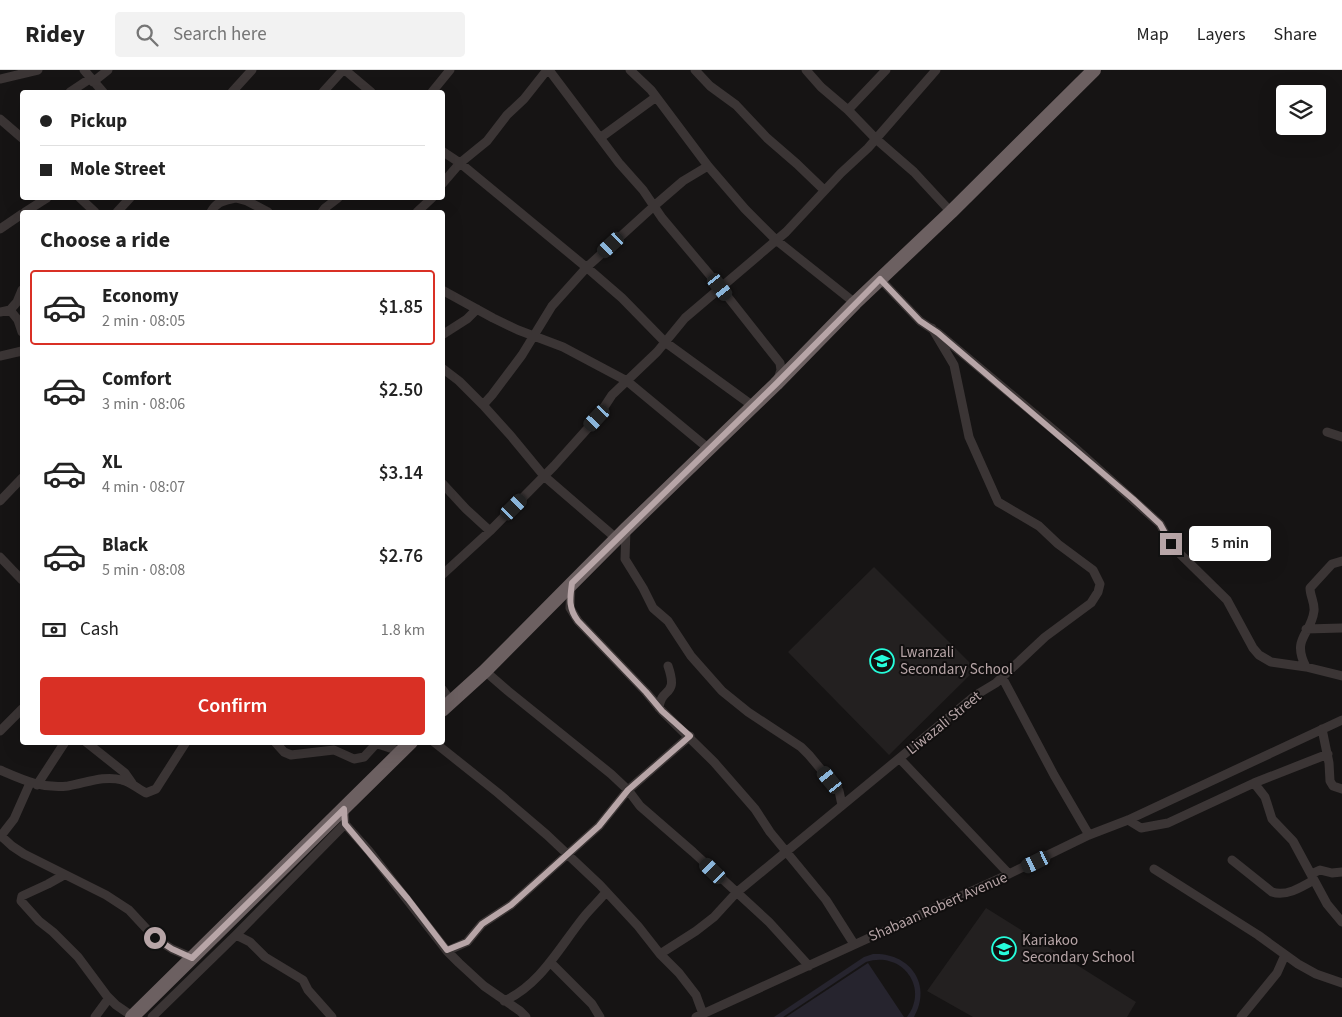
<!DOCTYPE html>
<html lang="en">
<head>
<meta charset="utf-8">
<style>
  body { margin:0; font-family:"Source Sans 3",sans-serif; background:#f2f2f2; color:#222; height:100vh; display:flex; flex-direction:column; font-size:19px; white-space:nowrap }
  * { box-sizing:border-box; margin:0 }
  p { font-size:16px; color:#767676 }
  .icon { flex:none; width:28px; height:28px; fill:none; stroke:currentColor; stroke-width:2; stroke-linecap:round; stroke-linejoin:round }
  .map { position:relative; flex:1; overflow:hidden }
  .sheet { position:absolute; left:20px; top:140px; width:425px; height:535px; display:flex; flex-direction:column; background:#fff; border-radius:5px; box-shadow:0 5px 20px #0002 }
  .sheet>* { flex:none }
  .hud { position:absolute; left:20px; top:20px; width:425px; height:110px; border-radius:5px; box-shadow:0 5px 20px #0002; display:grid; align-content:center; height:110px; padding:0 20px; background:#fff }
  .tools { position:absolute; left:1276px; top:15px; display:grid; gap:10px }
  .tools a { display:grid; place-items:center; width:50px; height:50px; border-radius:5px; background:#fff; box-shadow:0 5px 20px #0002; font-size:25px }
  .end { position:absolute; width:22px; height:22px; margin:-11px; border:6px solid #b7a5a7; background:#111; box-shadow:0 0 0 2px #111 }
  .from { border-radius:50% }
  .bubble { position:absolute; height:35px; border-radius:5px; background:#fff; box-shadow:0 5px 20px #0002; font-size:16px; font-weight:600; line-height:35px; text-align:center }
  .car { position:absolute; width:15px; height:30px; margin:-15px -8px; border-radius:6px; box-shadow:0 0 4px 1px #0007; background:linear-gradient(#222 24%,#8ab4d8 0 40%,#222 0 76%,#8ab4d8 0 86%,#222 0) }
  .hud b { display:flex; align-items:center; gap:18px; height:48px; font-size:19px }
  .hud b+b { border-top:1px solid #e0e0e0 }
  .hud i { width:12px; height:12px; background:#222 }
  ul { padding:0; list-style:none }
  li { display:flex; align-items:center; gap:15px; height:75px; margin:0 10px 8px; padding:0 10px; border:2px solid transparent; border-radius:5px }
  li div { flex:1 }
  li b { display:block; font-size:19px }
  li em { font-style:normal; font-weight:600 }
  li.active { border-color:#d93025 }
  li>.icon { width:45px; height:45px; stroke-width:1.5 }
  h2 { padding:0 20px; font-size:22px; line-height:60px }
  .pay { display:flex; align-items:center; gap:12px; height:55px; padding:0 20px; font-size:19px }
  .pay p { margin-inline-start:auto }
  .cta { display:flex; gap:10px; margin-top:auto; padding:10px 20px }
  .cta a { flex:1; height:58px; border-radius:5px; background:#d93025; color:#fff; font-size:20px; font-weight:600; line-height:58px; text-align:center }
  header { display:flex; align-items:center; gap:30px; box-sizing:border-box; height:70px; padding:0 25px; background:#fff; border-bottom:1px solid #e0e0e0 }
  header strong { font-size:24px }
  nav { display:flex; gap:28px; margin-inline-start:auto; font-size:18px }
  .search { width:350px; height:45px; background:#f2f2f2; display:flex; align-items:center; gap:12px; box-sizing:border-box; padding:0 18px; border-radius:5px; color:#767676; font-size:19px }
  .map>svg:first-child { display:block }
  .built { fill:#232020 }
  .green { fill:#26242e }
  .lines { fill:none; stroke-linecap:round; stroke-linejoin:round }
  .minor { stroke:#3b3535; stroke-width:9 }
  .highway { stroke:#6c6061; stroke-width:14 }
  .route { stroke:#b7a5a7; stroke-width:6 }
  .labels { text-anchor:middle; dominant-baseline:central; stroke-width:4; stroke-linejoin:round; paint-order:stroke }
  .poi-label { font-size:15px; fill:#b7a5a7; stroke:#110f0f; text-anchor:start }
  .street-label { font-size:15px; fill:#b7a5a7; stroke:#110f0f }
</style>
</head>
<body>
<header>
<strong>Ridey</strong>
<div class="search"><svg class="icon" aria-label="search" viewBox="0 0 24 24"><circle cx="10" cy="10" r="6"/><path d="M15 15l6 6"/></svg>Search here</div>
<nav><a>Map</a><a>Layers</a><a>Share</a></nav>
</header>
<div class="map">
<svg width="1342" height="947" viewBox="0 0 1342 947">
  <rect width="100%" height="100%" fill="#161414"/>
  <path class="built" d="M 874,497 L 976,599 L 889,685 L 788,582 Z
    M 986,838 L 1136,932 L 1127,947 L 973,947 L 927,921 Z"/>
  <path class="green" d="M 873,884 C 909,882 933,914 914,947 L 907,947 C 930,917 901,880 866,892 L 783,947 L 774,947 L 864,887 Z
    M 868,893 L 904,947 L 786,947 Z"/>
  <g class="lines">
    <path class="minor" d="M 84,0 L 103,22
      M 345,0 L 371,22
      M 549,0 L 619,93 L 643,120 L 662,148 L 720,217 L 780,293 L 781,300 L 778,309
      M 630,0 L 651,20 L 708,96 L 745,139 L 776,170 L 855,233
      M 695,0 L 710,16 L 736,35 L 767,68 L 797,94 L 824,120
      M 806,0 L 821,17 L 848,40 L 876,69 L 914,102 L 951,142
      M 0,9 L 38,0
      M 93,12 L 108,0
      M 70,22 L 91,8
      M 232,22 L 252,0
      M 323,22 L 343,0
      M 432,22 L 450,0
      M 848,40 L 886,0
      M 0,49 L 22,68
      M 600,68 L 656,27
      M 442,81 L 460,93 L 592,202 L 622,228 L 665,272 L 753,336
      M 442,114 L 460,93 L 487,71 L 507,45 L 524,29 L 547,0
      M 80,128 L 95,142
      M 236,128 L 247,131 L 268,142
      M 25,142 L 47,128
      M 117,142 L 130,128
      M 211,142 C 217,131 224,131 236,128
      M 322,142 L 325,138 L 338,128
      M 417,142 L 432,128
      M 0,159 L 22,144
      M 880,209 L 920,251 L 938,263 L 1074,377 L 1160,454 L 1171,475 L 1227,530 L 1253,578 L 1259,585 L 1271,592 L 1306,597 L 1342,606
      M 442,220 L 493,248 L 518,260 L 563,277 L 627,311 L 709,379
      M 10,240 L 17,232 L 22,220
      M 0,242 L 10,240 L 18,250 L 22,262
      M 442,265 L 467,249 L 477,239
      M 0,286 L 22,281
      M 442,298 L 459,311 L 483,335 L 511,366 L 544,406 L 617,469
      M 483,335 L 492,325 L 522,285 L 552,236 L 587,197 L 654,136 L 683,111 L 708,96
      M 1327,362 L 1342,367
      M 442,413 L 466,439 L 490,461
      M 0,431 L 22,408
      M 626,459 L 625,489 L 643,518 L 653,538 L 668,551 L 691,586 L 722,621 L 748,642 L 801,677 L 809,685 L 839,721 L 842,735
      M 0,487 L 22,510
      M 442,505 L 490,461 L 554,396 L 597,348 L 612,325 L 657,282 L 685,248 L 786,162 L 841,103 L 868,78 L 936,0
      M 571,515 L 570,538 L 578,551 L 646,622 L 662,641 L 714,692 L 755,739 L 770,762 L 826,830 L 854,874
      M 1306,559 L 1342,558
      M 1306,597 C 1291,568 1311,565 1314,541 C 1315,533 1310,526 1310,518 L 1332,494 L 1342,491
      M 485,601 L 508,621 L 611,704 L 628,720 L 640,736 L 693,782 L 769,852 L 809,896
      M 1002,607 L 1054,705 L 1089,765
      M 442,619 L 451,631
      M 659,638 C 661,616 679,628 668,596
      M 1322,659 L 1329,693 L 1330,711 L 1333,716 L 1342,719
      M 0,661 L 22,639
      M 86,672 L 125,703 L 132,713
      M 275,672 L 284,682 L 291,685 L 334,680 L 354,689 L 364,687 L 375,675
      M 372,672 L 402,682
      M 434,672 L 498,723 L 547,765 L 600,815 L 638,856 L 660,884 L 679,903 L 696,925 L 703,944 L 702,947
      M 900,689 L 1009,804
      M 0,700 C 23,710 42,719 68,716 C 86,713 104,705 122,710 C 131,712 138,719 146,723 L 156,719 L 186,672
      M 1254,713 L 1265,727 L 1272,749 L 1293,771 L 1327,834 L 1342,852
      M 37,715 L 65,672
      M 344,739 L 345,754 L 369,781 L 447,881 L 459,893 L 484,916 L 520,941 L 526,947
      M 1128,750 L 1141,758 L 1168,753 L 1254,713 L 1328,684
      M 0,765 L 12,776 L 24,784 L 106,825 L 129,840 L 155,868 L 172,879 L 193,888
      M 0,767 L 14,749 L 30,713
      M 1232,790 L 1272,822 C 1286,827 1302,817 1314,810
      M 1154,799 L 1258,865 L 1298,894 L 1316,904 L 1342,913
      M 1311,804 L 1320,800 L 1332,803 L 1342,802
      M 64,805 L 48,814 L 22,826 L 21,831 L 39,851 L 53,862 L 78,887 L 107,926 L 116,935 L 132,946
      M 236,865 L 250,872 L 265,887 L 303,910 L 308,920 L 332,947
      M 447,881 L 467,872 L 482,854 L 511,835 L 599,756 L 628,720 L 690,666
      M 660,884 L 696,861 L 714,847 L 736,823 L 976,625 L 996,613 L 1045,567 L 1091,533 L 1098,522 L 1100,514 L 1093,500 L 1058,474 L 1039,456 L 998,432 L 969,367 L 954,295 L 932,258
      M 550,892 L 592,934 L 600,947
      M 504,931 C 540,915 559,878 583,848 C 590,839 599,831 606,822
      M 95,947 L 109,928
      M 152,947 L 236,865 L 345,754
      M 696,947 L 1009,804 L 1089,765 L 1128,750 L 1342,650
      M 1241,947 L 1277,903 L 1285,885"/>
    <path class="highway" d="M 442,640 L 485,601 L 626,459 L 776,314 L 855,233 L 951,142 L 1094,0
      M 132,947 L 411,672"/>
  </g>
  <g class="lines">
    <path class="route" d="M 155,868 L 172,879 L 192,888 L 344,739 L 345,754 L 408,829 L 447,880 L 467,872 L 482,854 L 511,835 L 599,756 L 628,720 L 690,666 L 662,641 L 646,622 L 578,551 C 568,538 570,528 572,513 L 776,314 L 880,209 L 920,251 L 938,263 L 1133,429 L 1160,454 L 1171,474"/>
  </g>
  <defs>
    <g id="school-ring" transform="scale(1.25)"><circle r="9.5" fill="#110f0f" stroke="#26fcdb" stroke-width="1.5"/><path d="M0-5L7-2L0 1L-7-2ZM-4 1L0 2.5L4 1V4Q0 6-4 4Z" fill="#26fcdb"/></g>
  </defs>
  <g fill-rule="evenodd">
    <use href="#school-ring" x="882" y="591"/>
    <use href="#school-ring" x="1004" y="879"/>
  </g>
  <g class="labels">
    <g class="poi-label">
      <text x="900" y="582">Lwanzali<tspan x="900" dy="17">Secondary School</tspan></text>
      <text x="1022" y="870">Kariakoo<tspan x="1022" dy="17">Secondary School</tspan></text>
    </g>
    <g class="street-label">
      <text transform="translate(944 653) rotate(-39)">Liwazali Street</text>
      <text transform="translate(938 837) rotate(-24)">Shabaan Robert Avenue</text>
    </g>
  </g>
</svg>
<div class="tools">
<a><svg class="icon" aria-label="layers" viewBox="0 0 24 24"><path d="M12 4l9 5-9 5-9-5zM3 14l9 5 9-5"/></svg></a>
</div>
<i class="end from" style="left:155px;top:868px"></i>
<i class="end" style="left:1171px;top:474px"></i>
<div class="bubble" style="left:1189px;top:456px;width:82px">5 min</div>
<i class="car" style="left:611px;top:175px;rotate:227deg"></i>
<i class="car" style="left:720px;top:217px;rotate:142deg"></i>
<i class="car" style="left:597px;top:348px;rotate:223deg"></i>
<i class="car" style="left:514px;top:437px;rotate:45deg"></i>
<i class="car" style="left:830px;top:710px;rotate:321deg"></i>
<i class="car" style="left:1036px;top:792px;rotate:244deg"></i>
<i class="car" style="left:713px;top:801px;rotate:314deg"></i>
<div class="hud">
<b><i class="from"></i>Pickup</b>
<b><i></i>Mole Street</b>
</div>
<section class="sheet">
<h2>Choose a ride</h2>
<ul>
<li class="active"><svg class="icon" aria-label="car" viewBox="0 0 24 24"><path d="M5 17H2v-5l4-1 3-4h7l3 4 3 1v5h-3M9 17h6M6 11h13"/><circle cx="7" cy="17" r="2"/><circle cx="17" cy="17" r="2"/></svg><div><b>Economy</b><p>2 min · 08:05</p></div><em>$1.85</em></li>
<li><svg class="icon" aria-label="car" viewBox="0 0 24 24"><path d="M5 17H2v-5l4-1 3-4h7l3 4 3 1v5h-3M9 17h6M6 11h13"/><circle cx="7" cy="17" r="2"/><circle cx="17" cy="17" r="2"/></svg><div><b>Comfort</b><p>3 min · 08:06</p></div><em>$2.50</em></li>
<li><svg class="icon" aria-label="car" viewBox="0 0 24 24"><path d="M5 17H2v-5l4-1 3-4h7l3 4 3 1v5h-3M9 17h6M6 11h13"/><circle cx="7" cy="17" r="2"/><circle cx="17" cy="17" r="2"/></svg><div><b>XL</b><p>4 min · 08:07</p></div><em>$3.14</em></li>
<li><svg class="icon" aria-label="car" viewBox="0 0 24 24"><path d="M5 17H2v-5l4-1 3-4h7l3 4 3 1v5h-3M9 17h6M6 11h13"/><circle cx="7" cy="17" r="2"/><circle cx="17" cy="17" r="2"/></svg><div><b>Black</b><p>5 min · 08:08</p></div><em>$2.76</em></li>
</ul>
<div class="pay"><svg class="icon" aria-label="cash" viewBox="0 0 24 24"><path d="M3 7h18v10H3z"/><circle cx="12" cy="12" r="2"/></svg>Cash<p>1.8 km</p></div>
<div class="cta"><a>Confirm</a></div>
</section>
</div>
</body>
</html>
